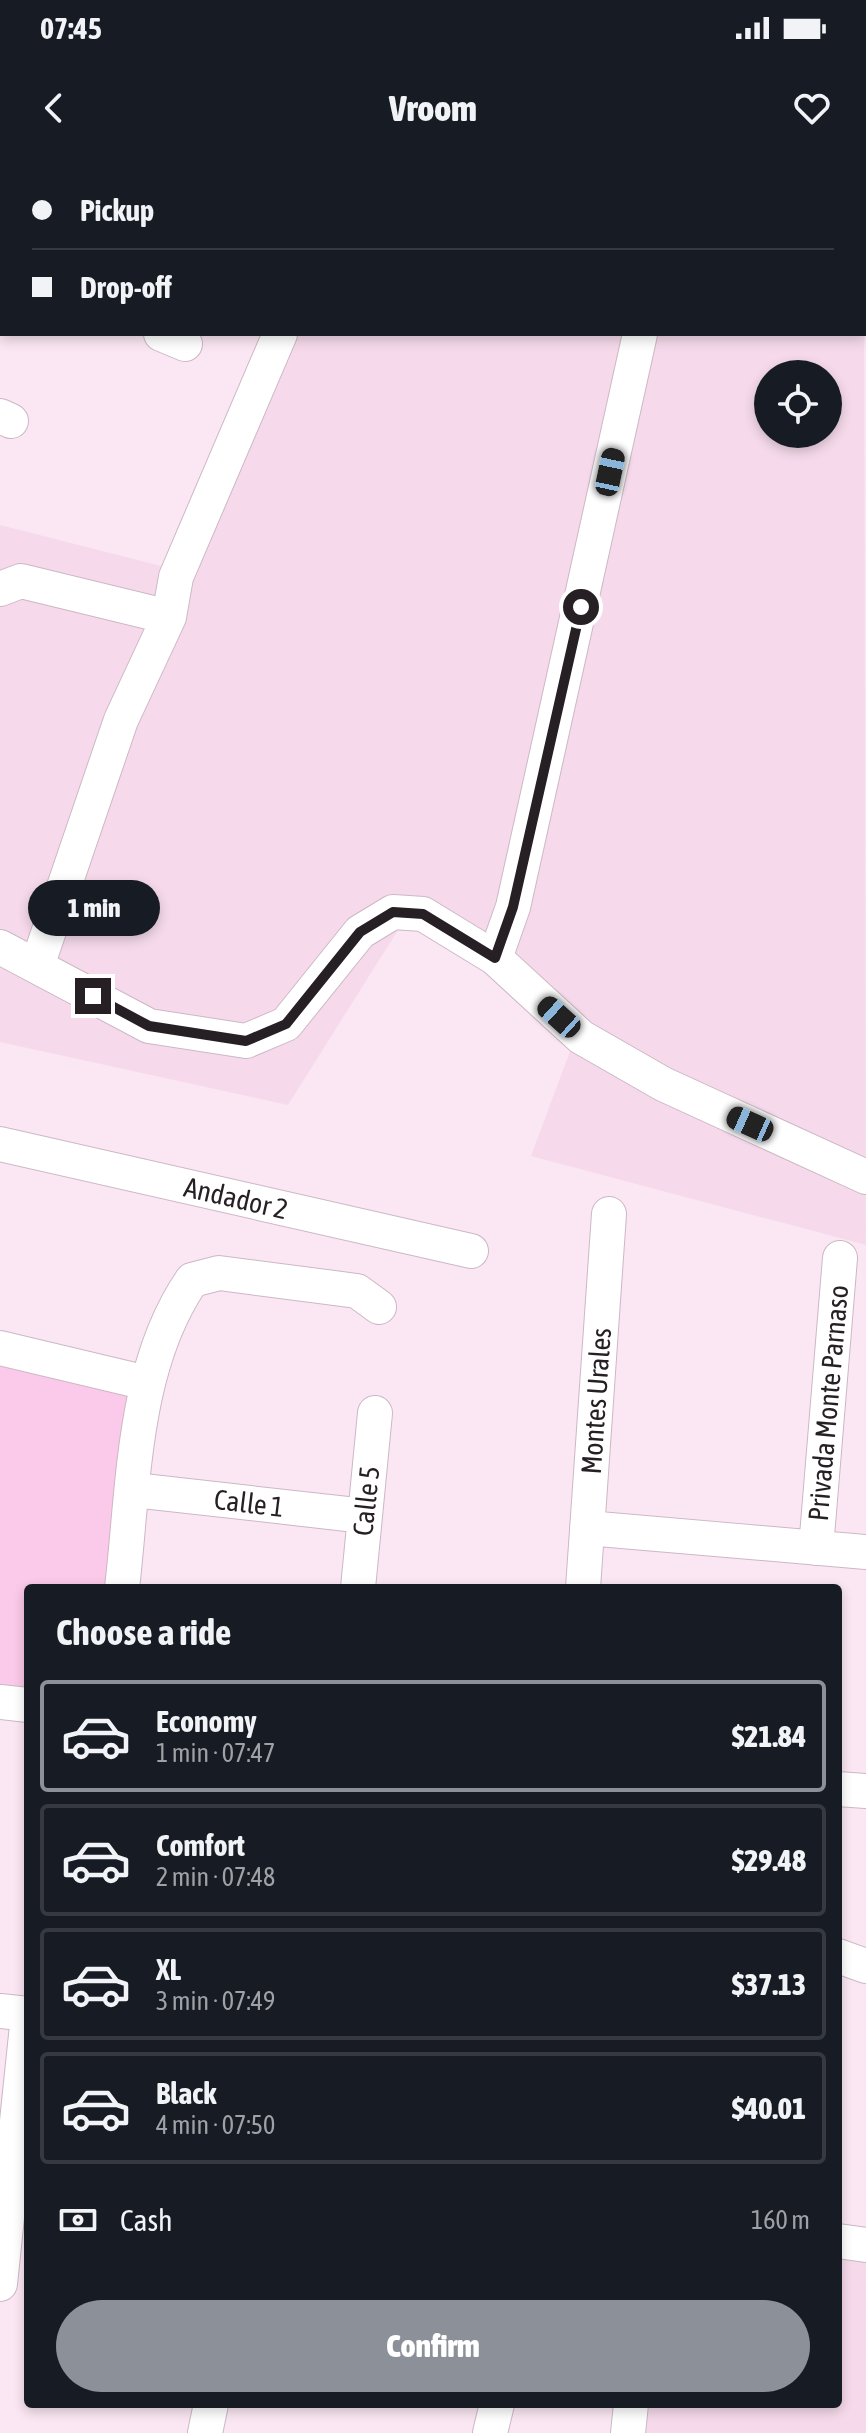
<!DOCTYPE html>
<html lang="en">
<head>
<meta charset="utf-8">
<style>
  body { margin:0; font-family:"Asap Condensed",sans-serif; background:#242831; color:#f1f3f6; height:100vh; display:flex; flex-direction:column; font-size:30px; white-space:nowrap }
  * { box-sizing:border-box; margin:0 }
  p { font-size:26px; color:#9ea1a6 }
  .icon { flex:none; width:44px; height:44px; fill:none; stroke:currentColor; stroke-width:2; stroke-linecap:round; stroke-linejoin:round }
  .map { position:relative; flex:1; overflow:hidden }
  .details { position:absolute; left:24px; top:1424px; width:818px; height:824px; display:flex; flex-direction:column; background:#171b24; border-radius:8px; box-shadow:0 4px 12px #0003 }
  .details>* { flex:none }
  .hud { position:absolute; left:0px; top:0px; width:866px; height:176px; box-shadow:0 4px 12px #0003; display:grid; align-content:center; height:176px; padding:0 32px; background:#171b24 }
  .buttons { position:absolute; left:754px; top:200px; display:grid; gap:16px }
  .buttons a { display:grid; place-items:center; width:88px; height:88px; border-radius:50%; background:#171b24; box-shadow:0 4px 12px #0003; font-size:40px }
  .end { position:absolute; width:36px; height:36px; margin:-18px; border:10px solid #261f23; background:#fff; box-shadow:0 0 0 4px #fff }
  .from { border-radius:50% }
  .bubble { position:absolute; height:56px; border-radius:28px; background:#171b24; box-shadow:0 4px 12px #0003; font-size:26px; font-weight:800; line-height:56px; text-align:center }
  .car { position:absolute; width:24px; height:48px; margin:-24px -12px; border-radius:10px; box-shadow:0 0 6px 2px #0007; background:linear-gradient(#222 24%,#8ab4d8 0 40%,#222 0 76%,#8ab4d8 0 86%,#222 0) }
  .hud b { display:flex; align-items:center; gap:28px; height:76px; font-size:30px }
  .hud b+b { border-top:2px solid #363941 }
  .hud i { width:20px; height:20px; background:#f1f3f6 }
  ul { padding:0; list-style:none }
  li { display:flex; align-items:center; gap:24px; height:112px; margin:0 16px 12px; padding:0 16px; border:4px solid #363941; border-radius:8px }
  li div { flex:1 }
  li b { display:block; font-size:30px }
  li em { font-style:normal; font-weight:800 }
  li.selected { border-color:#8c9099 }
  li>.icon { width:72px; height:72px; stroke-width:1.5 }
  h2 { padding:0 32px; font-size:36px; line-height:96px }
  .pay { display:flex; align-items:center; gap:20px; height:88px; padding:0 32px; font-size:30px }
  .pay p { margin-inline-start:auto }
  .action { display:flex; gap:16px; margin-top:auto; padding:16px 32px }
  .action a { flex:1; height:92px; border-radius:48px; background:#8c9099; color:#fff; font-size:32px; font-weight:800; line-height:92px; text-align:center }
  .status { display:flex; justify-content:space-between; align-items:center; height:56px; padding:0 40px; background:#171b24; direction:ltr }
  .status svg { height:22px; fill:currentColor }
  header { display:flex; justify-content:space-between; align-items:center; height:104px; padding:0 32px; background:#171b24; font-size:36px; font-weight:800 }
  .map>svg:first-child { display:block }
  .built { fill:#f6daeb; fill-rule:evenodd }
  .green { fill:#fbc9e9 }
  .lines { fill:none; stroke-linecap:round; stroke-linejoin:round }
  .minor-casing { stroke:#ccb8c4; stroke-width:36 }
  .minor { stroke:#fff; stroke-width:34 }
  .route { stroke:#261f23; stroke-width:10 }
  .labels { text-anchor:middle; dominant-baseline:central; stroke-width:7; stroke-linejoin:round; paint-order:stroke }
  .street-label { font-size:28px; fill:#261f23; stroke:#fff }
</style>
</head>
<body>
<div class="status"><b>07:45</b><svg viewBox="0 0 49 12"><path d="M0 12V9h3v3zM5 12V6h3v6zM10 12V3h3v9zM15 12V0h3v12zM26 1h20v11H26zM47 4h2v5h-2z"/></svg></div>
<header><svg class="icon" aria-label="back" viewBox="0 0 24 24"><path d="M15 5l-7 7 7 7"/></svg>Vroom<svg class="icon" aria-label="heart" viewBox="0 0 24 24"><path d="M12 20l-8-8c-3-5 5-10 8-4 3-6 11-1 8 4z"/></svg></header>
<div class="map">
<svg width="866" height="2273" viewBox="0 0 866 2273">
  <rect width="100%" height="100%" fill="#fbe7f3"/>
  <path class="built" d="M 351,0 L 815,0 L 819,2 L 350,2 Z
    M 864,25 L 866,1085 L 531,996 L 572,886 L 557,865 L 410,751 L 288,945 L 0,882 L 0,365 L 189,413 L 283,174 L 864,174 ZM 768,214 L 828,214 L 828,274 L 768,274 Z
    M 838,2075 L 866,2077 L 866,2273 L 638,2273 L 643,2244 L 838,2244 Z"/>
  <path class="green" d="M 0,1188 L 147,1223 L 122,1428 L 28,1428 L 28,1545 L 0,1542 Z"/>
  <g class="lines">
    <g class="minor-casing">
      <path id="minor" d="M 105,0 L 110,2
        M 354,2 L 355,0
        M 722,2 L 723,0
        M 864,98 L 866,99
        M 0,107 L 2,108
        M 161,174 L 185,184
        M 0,256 L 11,261
        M 0,429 L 21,421 L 169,457 L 176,417 L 280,174
        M 0,787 L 149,866 L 246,881 L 286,864 L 360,772 L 393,752 L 423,754 L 495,798 L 581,877 L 663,924 L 866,1017
        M 495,798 L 513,747 L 640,174
        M 37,806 L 121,560 L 169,457
        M 0,984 L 471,1091
        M 0,1188 L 147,1223
        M 134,1330 L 365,1356
        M 587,1368 L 866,1392
        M 816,1388 L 840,1098
        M 122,1428 C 134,1326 132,1207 192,1120 L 219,1113 L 357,1131 L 379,1147
        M 358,1428 L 375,1253
        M 583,1428 L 609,1054
        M 0,1542 L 28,1545
        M 838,1629 L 866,1631
        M 838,1796 L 866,1806
        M 0,1851 L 28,1854
        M 838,2081 L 866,2085
        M 0,2124 L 28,1856
        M 205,2273 L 211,2244
        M 490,2273 L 497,2244
        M 628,2273 L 631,2244"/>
    </g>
    <use href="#minor" class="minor"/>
  </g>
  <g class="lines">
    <path class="route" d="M 93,836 L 149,866 L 246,881 L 286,864 L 360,772 L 393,752 L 423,754 L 495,798 L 513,747 L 581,447"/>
  </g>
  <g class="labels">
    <g class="street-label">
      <text transform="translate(236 1038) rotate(13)">Andador 2</text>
      <text transform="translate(596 1241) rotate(-86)">Montes Urales</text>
      <text transform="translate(828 1243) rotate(-85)">Privada Monte Parnaso</text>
      <text transform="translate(366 1341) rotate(-84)">Calle 5</text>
      <text transform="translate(249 1343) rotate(7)">Calle 1</text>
    </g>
  </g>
</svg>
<div class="buttons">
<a><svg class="icon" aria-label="locate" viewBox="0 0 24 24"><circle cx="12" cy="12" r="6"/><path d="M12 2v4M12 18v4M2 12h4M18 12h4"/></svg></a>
</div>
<i class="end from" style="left:581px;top:447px"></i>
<i class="end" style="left:93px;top:836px"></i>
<div class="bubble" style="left:28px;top:720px;width:132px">1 min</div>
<i class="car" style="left:610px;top:312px;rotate:12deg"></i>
<i class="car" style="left:559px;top:857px;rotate:312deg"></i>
<i class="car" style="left:750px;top:964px;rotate:294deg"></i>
<div class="hud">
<b><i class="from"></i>Pickup</b>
<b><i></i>Drop-off</b>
</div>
<section class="details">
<h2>Choose a ride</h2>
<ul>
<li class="selected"><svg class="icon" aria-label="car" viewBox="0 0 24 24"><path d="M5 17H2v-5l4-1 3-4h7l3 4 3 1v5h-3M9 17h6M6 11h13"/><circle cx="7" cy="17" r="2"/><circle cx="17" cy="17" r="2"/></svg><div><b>Economy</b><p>1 min · 07:47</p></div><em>$21.84</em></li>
<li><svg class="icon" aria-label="car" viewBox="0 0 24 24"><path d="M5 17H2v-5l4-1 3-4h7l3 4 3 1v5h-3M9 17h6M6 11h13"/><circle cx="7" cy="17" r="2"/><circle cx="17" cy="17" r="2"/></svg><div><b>Comfort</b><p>2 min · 07:48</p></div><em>$29.48</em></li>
<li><svg class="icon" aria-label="car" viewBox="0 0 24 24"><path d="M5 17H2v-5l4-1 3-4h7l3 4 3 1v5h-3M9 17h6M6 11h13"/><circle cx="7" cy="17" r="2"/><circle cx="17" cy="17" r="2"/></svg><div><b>XL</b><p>3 min · 07:49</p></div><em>$37.13</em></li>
<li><svg class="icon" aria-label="car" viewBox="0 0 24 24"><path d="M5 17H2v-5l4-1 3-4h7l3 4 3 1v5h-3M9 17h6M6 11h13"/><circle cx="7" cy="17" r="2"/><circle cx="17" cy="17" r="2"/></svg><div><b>Black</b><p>4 min · 07:50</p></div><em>$40.01</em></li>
</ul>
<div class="pay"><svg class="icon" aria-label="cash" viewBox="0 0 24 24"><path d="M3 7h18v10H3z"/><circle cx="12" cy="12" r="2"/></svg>Cash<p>160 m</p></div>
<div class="action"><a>Confirm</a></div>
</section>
</div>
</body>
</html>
